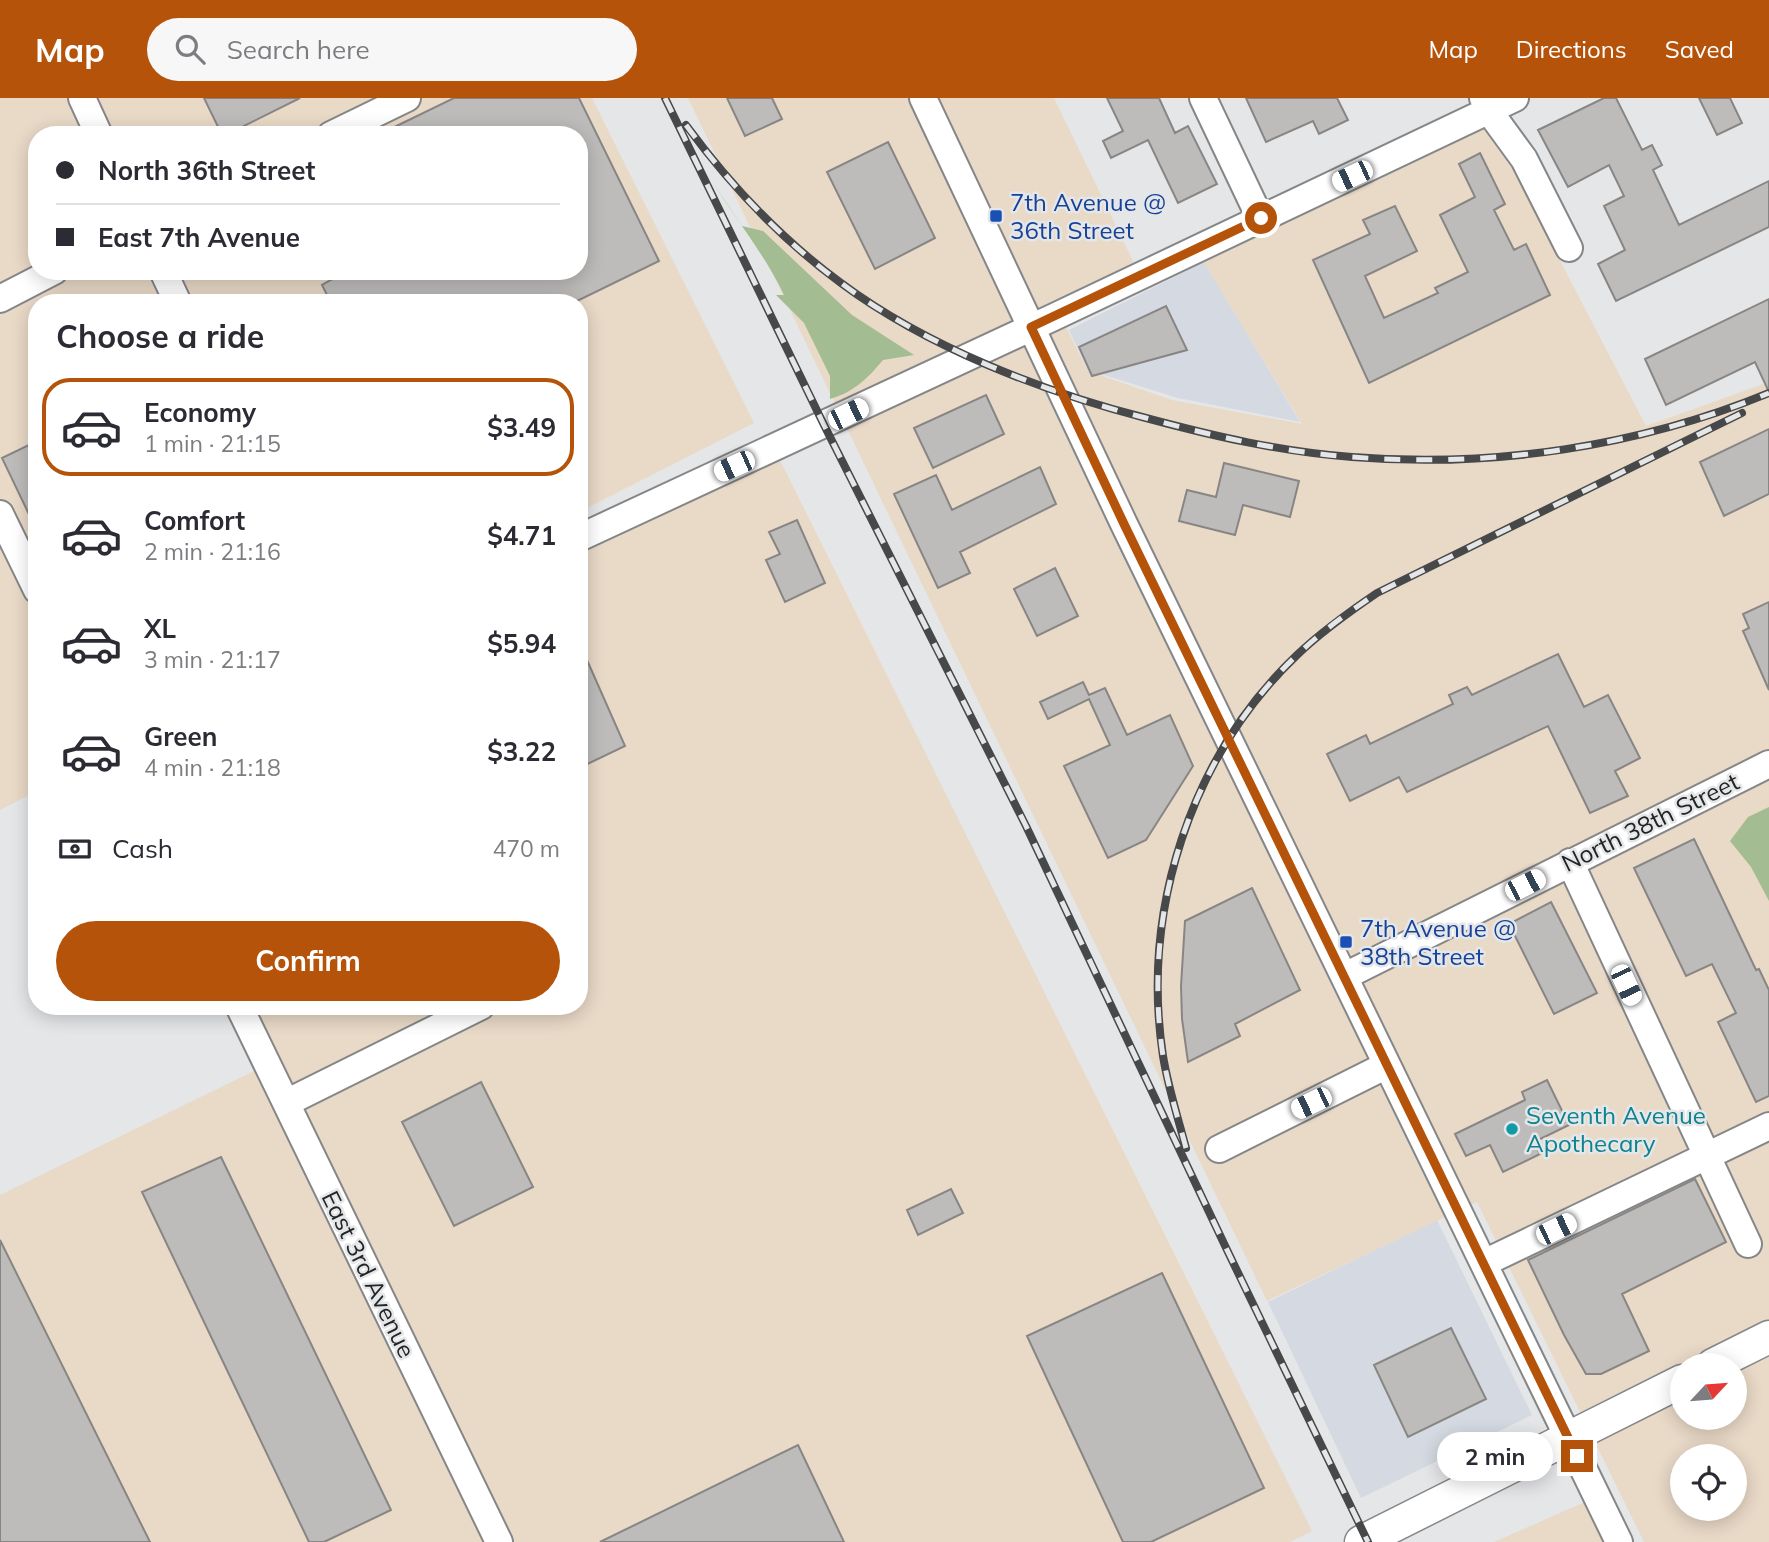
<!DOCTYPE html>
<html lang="en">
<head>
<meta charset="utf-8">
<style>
  body { margin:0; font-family:Mulish,sans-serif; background:#f7f7f7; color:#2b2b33; height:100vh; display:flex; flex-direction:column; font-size:26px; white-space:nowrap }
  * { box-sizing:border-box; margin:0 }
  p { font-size:23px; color:#7c7c81 }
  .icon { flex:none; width:38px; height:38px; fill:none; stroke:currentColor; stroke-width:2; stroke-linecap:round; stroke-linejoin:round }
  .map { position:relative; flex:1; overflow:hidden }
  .sheet { position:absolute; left:28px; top:196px; width:560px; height:721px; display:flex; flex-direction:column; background:#fff; border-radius:28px; box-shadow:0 4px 18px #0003 }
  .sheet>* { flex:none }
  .banner { position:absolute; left:28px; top:28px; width:560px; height:154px; border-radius:28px; box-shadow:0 4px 18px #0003; display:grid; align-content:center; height:154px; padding:0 28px; background:#fff }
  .needle { width:46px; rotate:64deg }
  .buttons { position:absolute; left:1670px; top:1255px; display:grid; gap:14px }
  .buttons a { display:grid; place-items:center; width:77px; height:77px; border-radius:50%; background:#fff; box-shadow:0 4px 18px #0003; font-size:35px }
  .end { position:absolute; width:32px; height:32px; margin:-16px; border:9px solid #b45309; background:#fff; box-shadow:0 0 0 4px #fff }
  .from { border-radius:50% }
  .bubble { position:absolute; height:49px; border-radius:24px; background:#fff; box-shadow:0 4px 18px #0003; font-size:23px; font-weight:700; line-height:49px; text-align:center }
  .car { position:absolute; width:21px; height:42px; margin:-21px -10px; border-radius:9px; box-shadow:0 0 5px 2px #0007; background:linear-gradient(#fff 24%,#345 0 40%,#fff 0 76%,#345 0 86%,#fff 0) }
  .banner b { display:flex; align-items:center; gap:24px; height:66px; font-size:26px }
  .banner b+b { border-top:2px solid #e1e1e2 }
  .banner i { width:18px; height:18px; background:#2b2b33 }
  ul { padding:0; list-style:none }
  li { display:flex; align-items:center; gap:21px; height:98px; margin:0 14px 10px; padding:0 14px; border:4px solid transparent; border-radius:28px }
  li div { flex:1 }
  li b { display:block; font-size:26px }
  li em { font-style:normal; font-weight:700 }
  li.selected { border-color:#b45309 }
  li>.icon { width:63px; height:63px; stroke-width:1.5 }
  h2 { padding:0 28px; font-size:32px; line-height:84px }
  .pay { display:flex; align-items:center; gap:18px; height:77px; padding:0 28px; font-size:26px }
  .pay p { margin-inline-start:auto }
  .primary-button { display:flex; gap:14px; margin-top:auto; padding:14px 28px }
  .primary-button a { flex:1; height:80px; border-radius:42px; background:#b45309; color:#fff; font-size:28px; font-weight:700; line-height:80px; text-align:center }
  header { display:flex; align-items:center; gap:42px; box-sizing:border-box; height:98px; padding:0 35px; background:#b45309; color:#fff }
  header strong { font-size:33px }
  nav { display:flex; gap:38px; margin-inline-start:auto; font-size:24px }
  .search { width:490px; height:63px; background:#f7f7f7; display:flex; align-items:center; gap:18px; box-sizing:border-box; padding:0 24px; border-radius:38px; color:#7c7c81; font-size:26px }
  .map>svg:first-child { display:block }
  .built { fill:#d4d9e2 }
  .industrial { fill:#e9d9c7; fill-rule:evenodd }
  .green { fill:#a4bc92 }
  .building { fill:#bebcbb; stroke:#878684; stroke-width:2 }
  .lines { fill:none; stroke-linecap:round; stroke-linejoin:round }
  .minor-casing { stroke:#858688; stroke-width:30 }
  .major-casing { stroke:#858688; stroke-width:35 }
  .minor { stroke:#fff; stroke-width:26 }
  .major { stroke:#fff; stroke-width:32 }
  .rail-casing { stroke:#474849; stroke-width:8 }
  .rail { stroke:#e5e6e8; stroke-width:5; stroke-dasharray:16; stroke-linecap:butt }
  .route { stroke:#b45309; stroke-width:9 }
  .transit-dot { fill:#1a4fb4; stroke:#e5e6e8; stroke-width:2.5 }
  .culture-dot { fill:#0f9aa8; stroke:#e5e6e8; stroke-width:2.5 }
  .labels { text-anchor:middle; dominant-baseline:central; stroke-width:5; stroke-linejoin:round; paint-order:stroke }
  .transit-label { font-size:24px; fill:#164399; stroke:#e5e6e8; text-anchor:start }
  .street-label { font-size:24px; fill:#232425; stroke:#e5e6e8 }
  .culture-label { font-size:24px; fill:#0d838f; stroke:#e5e6e8; text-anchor:start }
</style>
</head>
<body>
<header>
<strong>Map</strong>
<div class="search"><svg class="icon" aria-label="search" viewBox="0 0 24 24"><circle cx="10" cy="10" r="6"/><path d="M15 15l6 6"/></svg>Search here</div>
<nav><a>Map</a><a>Directions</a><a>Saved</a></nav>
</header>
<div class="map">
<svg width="1769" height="1444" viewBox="0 0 1769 1444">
  <rect width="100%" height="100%" fill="#e5e6e8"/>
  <path class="built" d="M 1204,164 L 1300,324 L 1178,300 L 1088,272 L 1069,232 Z
    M 1437,1122 L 1532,1317 L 1361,1400 L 1268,1204 Z"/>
  <path class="industrial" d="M 0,0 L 592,0 L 754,325 L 579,414 L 579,205 L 37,205 L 37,693 L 0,712 ZM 37,37 L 579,37 L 579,173 L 37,173 Z
    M 688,0 L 1054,0 L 1135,167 L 1054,205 L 1088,273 L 1172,302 L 1302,326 L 1203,163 L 1489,26 L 1646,328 L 1769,284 L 1769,1444 L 1644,1444 L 1477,1104 L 1267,1203 ZM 1682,1267 L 1734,1267 L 1734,1320 L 1682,1320 ZM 1682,1358 L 1734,1358 L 1734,1410 L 1682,1410 Z
    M 778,358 L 1312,1433 L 1290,1444 L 514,1444 L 255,908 L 579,908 L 579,452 Z
    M 262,969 L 496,1444 L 0,1444 L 0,1097 Z
    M 1594,1400 L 1616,1444 L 1494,1444 Z"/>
  <path class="green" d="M 713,85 L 742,128 L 763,133 L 852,217 L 914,257 L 883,262 C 867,281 854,294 830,301 L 830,278 L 804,225 L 776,197 L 784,197 C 765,157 737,123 713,85 Z
    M 1769,709 L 1769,803 L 1751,769 L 1730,743 L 1748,719 Z"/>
  <path class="building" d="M 204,0 L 300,0 L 226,37 L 222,37 Z
    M 454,0 L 579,0 L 659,163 L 573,205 L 331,205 L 322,187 L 347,173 L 579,173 L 579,37 L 378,37 Z
    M 727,0 L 772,0 L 782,21 L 745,38 Z
    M 1107,0 L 1159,0 L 1175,35 L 1188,28 L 1217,86 L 1178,105 L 1148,42 L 1111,60 L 1103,43 L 1123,33 Z
    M 1246,0 L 1337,0 L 1348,22 L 1319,36 L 1313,23 L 1266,44 Z
    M 1604,0 L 1616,0 L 1642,52 L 1652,47 L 1662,67 L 1653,72 L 1679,127 L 1769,83 L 1769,129 L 1616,203 L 1598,166 L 1625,152 L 1604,108 L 1624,98 L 1609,67 L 1568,89 L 1538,32 Z
    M 1699,0 L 1730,0 L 1742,25 L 1717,37 Z
    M 888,44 L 935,140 L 875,171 L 827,74 Z
    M 1480,55 L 1505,106 L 1494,112 L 1514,152 L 1526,146 L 1550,197 L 1369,285 L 1313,162 L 1370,136 L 1363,122 L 1395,108 L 1417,153 L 1365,178 L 1384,220 L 1438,195 L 1435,190 L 1468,174 L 1440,117 L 1475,99 L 1459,66 Z
    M 1769,201 L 1769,294 L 1755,264 L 1666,307 L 1645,261 Z
    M 1166,208 L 1187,252 L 1092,278 L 1079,249 Z
    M 986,297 L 1004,336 L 933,370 L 914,330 Z
    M 1769,331 L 1769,396 L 1724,418 L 1700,364 Z
    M 37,343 L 37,433 L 2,360 Z
    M 1224,365 L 1299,383 L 1290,419 L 1243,407 L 1235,437 L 1179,423 L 1187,392 L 1216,399 Z
    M 1040,369 L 1056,406 L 960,454 L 970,475 L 938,490 L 894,396 L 936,377 L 952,412 Z
    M 797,422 L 825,485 L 785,504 L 766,462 L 780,456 L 769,434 Z
    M 1055,470 L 1078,518 L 1037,538 L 1014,491 Z
    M 1769,504 L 1769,592 L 1743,533 L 1749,530 L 1743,516 Z
    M 579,544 L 625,648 L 579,670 Z
    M 1558,556 L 1584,609 L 1608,597 L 1640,660 L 1615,673 L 1628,698 L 1590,715 L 1548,628 L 1407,694 L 1399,679 L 1350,703 L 1327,656 L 1366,637 L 1370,646 L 1453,606 L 1449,597 L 1467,589 L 1472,597 Z
    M 1083,584 L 1089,597 L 1105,590 L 1127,637 L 1170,617 L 1193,668 L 1146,742 L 1108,760 L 1064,668 L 1110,647 L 1089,601 L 1048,621 L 1040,604 Z
    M 1694,741 L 1756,872 L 1759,871 L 1769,892 L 1769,998 L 1756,1004 L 1718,924 L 1736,915 L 1712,866 L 1686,878 L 1634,770 Z
    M 1252,790 L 1300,892 L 1235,926 L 1240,938 L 1188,964 L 1182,921 L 1181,888 L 1185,823 Z
    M 1551,804 L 1597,895 L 1554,916 L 1509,826 Z
    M 1547,982 L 1569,1027 L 1534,1044 L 1540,1056 L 1503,1074 L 1490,1047 L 1466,1058 L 1455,1036 L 1525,1002 L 1522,994 Z
    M 481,984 L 533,1089 L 454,1128 L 402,1024 Z
    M 221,1059 L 391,1412 L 324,1444 L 309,1444 L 142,1094 Z
    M 1695,1081 L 1726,1144 L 1622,1196 L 1649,1253 L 1601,1276 L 1586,1276 L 1564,1237 L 1528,1162 Z
    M 951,1091 L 963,1115 L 918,1137 L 907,1112 Z
    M 0,1142 L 150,1444 L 0,1444 Z
    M 1162,1175 L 1264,1390 L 1151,1444 L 1123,1444 L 1027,1238 Z
    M 1451,1230 L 1486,1301 L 1408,1339 L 1374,1267 Z
    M 798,1347 L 844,1444 L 600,1444 Z"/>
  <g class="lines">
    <g class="minor-casing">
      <path id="minor" d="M 82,0 L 99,37
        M 923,0 L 1124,426 L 1619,1444
        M 1203,0 L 1260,120
        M 1483,0 L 1489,13 L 1524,61 L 1569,150
        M 331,37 L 407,0
        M 163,173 L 178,205
        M 0,201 L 54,173
        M 0,416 L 37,492
        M 579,440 L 1054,219 L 1515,0
        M 1570,764 L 1748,1146
        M 1345,878 L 1769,666
        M 239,908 L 499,1444
        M 286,1005 L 481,908
        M 1219,1051 L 1387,967
        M 1484,1165 L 1769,1028"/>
    </g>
    <g class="major-casing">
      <path id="major" d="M 1713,1267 L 1769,1239
        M 1361,1444 L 1682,1283"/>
    </g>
    <use href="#minor" class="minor"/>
    <use href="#major" class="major"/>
    <g class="rail-casing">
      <path id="rail" d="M 665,0 L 824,327 L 1026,728 L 1228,1154 L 1368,1444
        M 686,27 C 730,87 781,141 841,185 C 927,249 1043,294 1146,320 C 1213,338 1282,354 1352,359 C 1493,370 1638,349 1769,295
        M 1186,1050 C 1178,1020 1168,989 1163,958 C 1141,813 1190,659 1297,557 C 1322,533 1349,514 1377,495 L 1742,315"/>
    </g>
    <use href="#rail" class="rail"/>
  </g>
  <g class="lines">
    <path class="route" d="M 1261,120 L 1031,229 L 1124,426 L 1577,1358"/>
  </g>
  <g class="transit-dot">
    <rect x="989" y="111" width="14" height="14" rx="3.5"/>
    <rect x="1339" y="837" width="14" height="14" rx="3.5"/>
  </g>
  <circle class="culture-dot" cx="1512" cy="1031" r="7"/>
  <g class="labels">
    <g class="transit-label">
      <text x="1010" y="104">7th Avenue @<tspan x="1010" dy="28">36th Street</tspan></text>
      <text x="1360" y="830">7th Avenue @<tspan x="1360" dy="28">38th Street</tspan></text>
    </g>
    <g class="street-label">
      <text transform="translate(1650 724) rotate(-26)">North 38th Street</text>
      <text transform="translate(369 1176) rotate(64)">East 3rd Avenue</text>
    </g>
    <g class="culture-label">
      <text x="1526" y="1017">Seventh Avenue<tspan x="1526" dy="28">Apothecary</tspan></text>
    </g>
  </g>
</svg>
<div class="buttons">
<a><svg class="needle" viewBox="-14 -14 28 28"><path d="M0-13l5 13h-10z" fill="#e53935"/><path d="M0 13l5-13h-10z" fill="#7c7c81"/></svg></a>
<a><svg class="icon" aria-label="locate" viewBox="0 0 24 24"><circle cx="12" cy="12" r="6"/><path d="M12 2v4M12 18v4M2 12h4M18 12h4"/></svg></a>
</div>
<i class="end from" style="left:1261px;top:120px"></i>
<i class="end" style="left:1577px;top:1358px"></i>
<div class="bubble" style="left:1437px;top:1334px;width:116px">2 min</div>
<i class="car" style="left:1352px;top:78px;rotate:245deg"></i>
<i class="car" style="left:848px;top:316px;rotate:64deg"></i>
<i class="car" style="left:734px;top:368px;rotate:246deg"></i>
<i class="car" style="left:1525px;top:787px;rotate:63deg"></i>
<i class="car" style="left:1626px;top:887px;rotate:155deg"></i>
<i class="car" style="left:1311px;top:1005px;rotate:244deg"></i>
<i class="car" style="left:1556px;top:1131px;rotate:64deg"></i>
<div class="banner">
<b><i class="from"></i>North 36th Street</b>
<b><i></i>East 7th Avenue</b>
</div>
<section class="sheet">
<h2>Choose a ride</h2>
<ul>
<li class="selected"><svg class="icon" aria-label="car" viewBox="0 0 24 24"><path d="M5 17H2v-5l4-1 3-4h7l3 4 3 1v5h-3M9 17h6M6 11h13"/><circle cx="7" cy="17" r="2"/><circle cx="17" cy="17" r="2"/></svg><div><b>Economy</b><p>1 min · 21:15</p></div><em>$3.49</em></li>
<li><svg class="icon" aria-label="car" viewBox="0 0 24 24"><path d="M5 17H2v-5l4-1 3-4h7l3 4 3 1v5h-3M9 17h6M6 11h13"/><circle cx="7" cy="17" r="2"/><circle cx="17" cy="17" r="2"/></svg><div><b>Comfort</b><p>2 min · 21:16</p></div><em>$4.71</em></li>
<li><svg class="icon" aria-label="car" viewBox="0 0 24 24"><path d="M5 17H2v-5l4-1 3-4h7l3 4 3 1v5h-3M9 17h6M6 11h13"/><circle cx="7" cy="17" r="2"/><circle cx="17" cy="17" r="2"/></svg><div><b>XL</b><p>3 min · 21:17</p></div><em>$5.94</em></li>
<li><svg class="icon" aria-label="car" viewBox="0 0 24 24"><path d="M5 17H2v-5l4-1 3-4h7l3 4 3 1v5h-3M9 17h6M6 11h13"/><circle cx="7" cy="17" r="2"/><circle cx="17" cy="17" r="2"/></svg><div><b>Green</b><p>4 min · 21:18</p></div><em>$3.22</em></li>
</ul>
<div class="pay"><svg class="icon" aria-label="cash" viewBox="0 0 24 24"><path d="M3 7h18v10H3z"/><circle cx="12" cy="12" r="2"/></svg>Cash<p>470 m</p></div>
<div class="primary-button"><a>Confirm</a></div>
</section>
</div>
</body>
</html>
